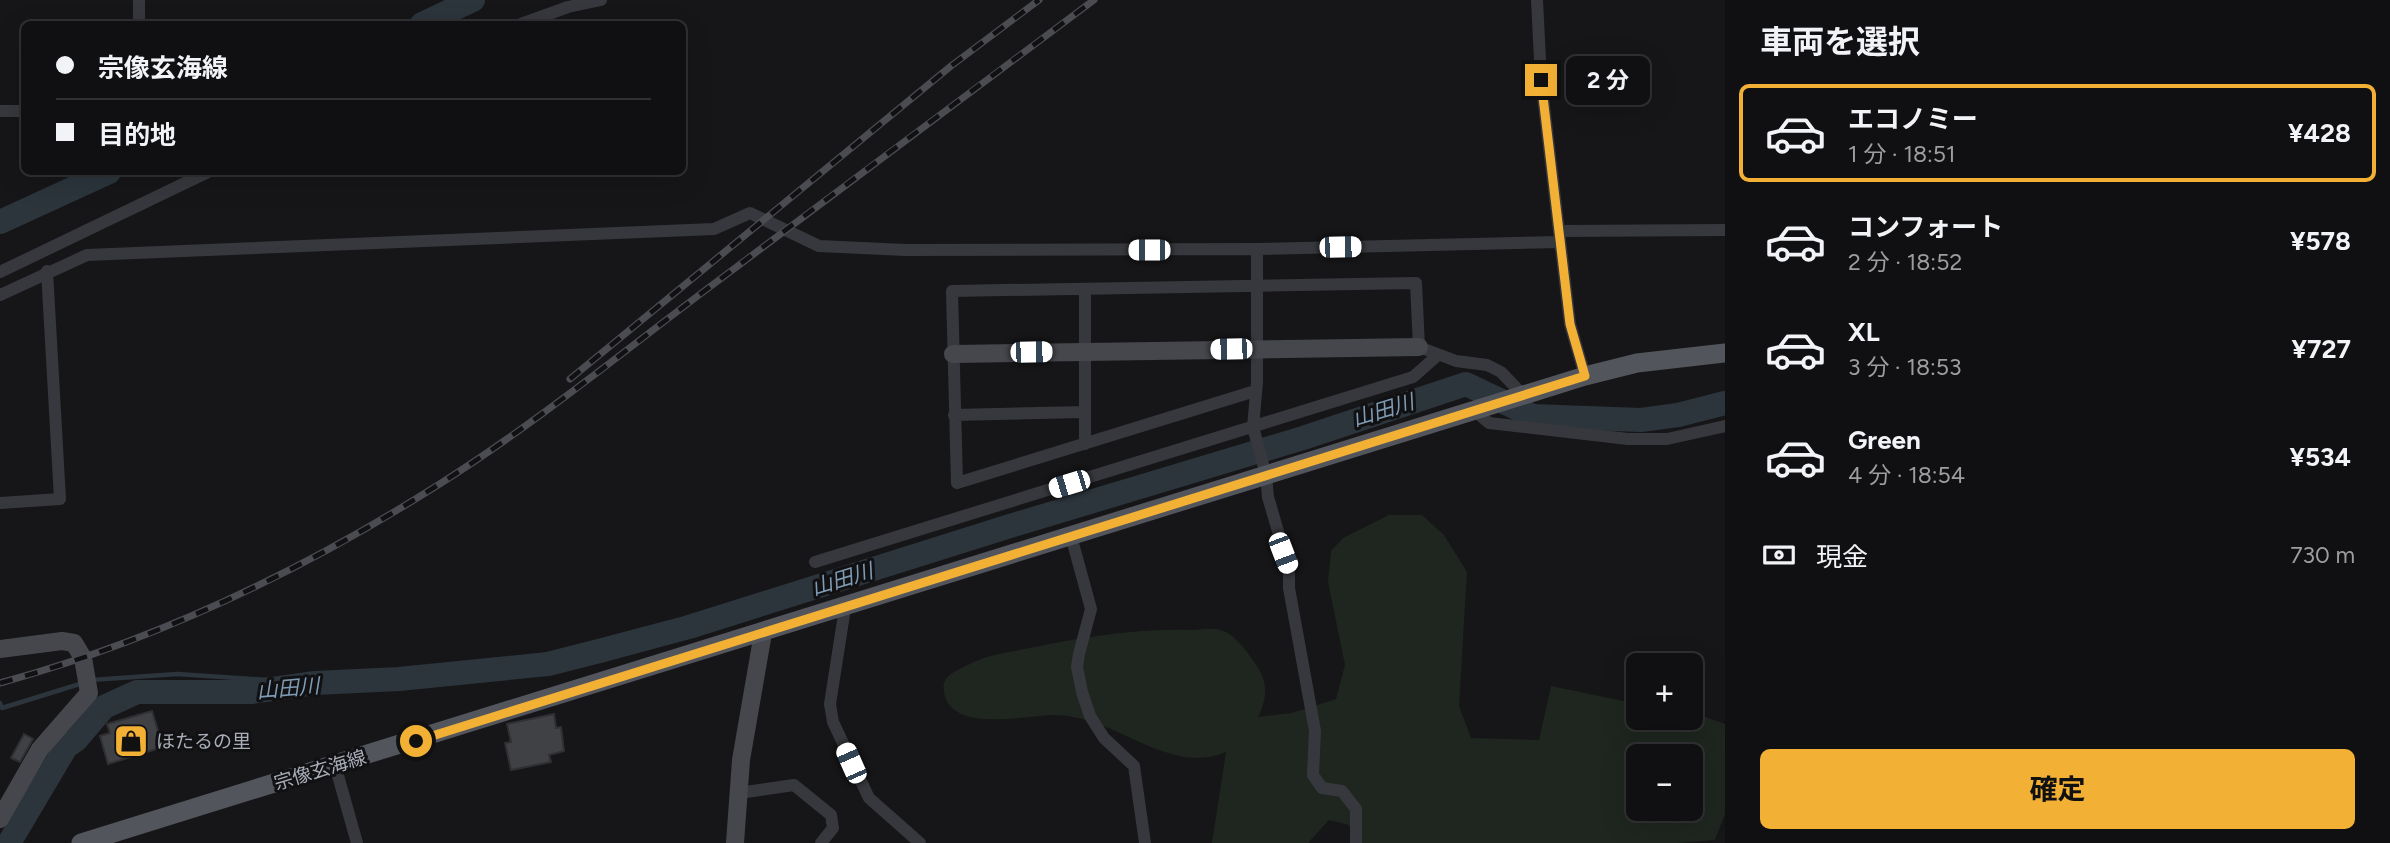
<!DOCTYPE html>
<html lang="ja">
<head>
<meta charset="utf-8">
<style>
  body { margin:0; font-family:Figtree,"Noto Sans JP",sans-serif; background:#1e1e20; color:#f1f3f6; height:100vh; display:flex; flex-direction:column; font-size:26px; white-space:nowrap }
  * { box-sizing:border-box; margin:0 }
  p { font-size:23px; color:#9c9d9f }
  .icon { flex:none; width:38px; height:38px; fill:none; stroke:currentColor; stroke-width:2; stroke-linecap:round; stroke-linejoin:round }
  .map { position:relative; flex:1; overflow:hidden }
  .side { display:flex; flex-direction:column; background:#101012; width:665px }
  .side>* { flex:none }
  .top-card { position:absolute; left:21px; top:21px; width:665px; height:154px; border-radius:10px; box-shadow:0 7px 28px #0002,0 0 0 2px #303032; display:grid; align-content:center; height:154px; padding:0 35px; background:#101012 }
  .controls { position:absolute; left:1626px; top:653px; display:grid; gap:14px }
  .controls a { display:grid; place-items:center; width:77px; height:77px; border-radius:10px; background:#101012; box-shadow:0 7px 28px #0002,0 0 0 2px #303032; font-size:35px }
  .end { position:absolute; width:32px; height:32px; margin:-16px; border:9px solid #f2b134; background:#111; box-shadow:0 0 0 4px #111 }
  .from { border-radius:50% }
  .bubble { position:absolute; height:49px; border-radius:10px; background:#101012; box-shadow:0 7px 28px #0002,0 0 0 2px #303032; font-size:23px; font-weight:700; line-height:49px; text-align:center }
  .car { position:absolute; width:21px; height:42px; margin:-21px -10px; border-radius:9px; box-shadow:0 0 5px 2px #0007; background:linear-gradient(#fff 24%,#345 0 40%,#fff 0 76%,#345 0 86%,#fff 0) }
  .top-card b { display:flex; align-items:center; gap:24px; height:66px; font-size:26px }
  .top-card b+b { border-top:2px solid #303032 }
  .top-card i { width:18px; height:18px; background:#f1f3f6 }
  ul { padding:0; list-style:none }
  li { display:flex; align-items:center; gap:21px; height:98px; margin:0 14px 10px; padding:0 21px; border:4px solid transparent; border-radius:10px }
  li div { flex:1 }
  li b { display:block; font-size:26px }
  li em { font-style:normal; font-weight:700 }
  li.current { border-color:#f2b134 }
  li>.icon { width:63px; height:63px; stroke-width:1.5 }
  h2 { padding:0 35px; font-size:32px; line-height:84px }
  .pay { display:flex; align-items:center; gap:18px; height:77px; padding:0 35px; font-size:26px }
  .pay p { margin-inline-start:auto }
  .action { display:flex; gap:14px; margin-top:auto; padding:14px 35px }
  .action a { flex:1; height:80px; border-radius:10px; background:#f2b134; color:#111; font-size:28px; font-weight:700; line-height:80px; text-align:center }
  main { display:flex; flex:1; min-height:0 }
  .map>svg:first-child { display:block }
  .green { fill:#1e261f; fill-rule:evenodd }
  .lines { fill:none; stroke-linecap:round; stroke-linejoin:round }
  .stream { stroke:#2c353c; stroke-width:4.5 }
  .river { stroke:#2c353c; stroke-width:24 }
  .building { fill:#404145; stroke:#303034; stroke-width:2 }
  .street { stroke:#37383d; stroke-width:12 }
  .secondary { stroke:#45474d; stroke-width:18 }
  .primary { stroke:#53555c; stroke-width:19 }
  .rail-casing { stroke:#4a4c52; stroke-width:7 }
  .rail { stroke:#111113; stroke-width:4.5; stroke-dasharray:13; stroke-linecap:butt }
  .route { stroke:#f2b134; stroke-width:9 }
  .labels { text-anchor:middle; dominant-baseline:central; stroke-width:6; stroke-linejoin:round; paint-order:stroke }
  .poi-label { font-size:19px; fill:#a8adb8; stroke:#111113; text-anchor:start }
  .street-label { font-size:19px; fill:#a8adb8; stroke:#111113 }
  .water-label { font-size:21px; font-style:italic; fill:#7f9bb3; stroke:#111113 }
</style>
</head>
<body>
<main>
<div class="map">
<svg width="1725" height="843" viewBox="0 0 1725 843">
  <rect width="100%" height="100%" fill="#161618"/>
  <path class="green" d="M 1389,515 L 1422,515 L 1444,535 L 1467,572 L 1459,706 L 1471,738 L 1539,740 L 1551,686 L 1638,704 L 1638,718 L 1690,718 L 1691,712 L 1725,724 L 1725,814 L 1715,840 L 1678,843 L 1355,843 L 1349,825 L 1329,820 L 1308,843 L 1212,843 L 1226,752 C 1179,772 1134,735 1090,721 C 1079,718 1066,715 1054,715 C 1028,715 950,734 944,692 C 942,682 947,675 956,671 C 969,664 981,658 995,655 C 1059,642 1123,628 1189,630 C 1198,630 1212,627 1221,630 C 1236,635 1246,651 1255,663 C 1268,682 1268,696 1258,717 L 1292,713 L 1336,699 L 1345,665 L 1328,582 L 1331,551 L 1343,538 ZM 1638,756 L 1690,756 L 1690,808 L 1638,808 Z"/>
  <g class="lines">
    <path class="stream" d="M 91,680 L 177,674 L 315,683
      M 0,703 L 2,708 L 83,683"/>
    <path class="river" d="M 422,24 L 473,0
      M 0,222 L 109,172
      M 9,843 L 66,747 L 76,740 L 104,707 L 137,692 L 251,692 L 315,683 L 399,679 L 548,664 L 603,650 L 689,627 L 1010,526 L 1303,438 L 1466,384 L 1533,416 L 1641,420 L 1678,415 L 1725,403"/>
  </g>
  <path class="building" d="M 152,711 L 163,747 L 108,764 L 100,736 L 110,733 L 107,724 Z
    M 554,714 L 556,728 L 561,727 L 564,751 L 549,755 L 551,762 L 511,770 L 505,743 L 511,742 L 507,724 Z
    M 24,734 L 33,739 L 20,762 L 11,758 Z"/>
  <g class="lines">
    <path class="street" d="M 1537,0 L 1541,80 L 1570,324 L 1585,376
      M 139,24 L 139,0
      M 521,24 L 568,7 L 601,0
      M 0,111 L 24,111
      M 1560,231 L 1725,230
      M 1257,249 L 1257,382 L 1253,427 L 1266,475 L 1268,497 L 1289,569 L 1289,588 L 1315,731 L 1313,775 L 1322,788 L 1342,791 L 1356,809 L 1356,843
      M 0,272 L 208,172
      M 0,295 L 87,255 L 714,229 L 750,213 L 819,246 L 905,250 L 1257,249 L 1560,242
      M 1255,391 L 957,483 L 952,291 L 1416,283 L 1419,347 L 1456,361 L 1487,365 L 1501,372 L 1523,395
      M 1475,411 L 1489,423 L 1628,439 L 1667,439 L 1725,426
      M 954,415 L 1084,412
      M 1085,444 L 1085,289
      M 0,503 L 60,499 L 47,271
      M 1071,536 L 1091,609 L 1079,654 L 1077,667 L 1082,692 L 1090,716 L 1104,738 L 1134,766 L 1145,843
      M 815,562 L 1413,377 L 1438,355
      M 845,608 L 830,704 L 833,722 L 869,798 L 920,843
      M 335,765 L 357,843
      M 739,793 L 794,785 L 831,815 L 833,828 L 821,843"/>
    <path class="secondary" d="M 953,354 L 1419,347
      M 0,649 L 62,641 L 74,643 L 83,658 L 89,693 L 40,749 L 0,819
      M 735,843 L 741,760 L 763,633"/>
    <path class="primary" d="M 81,843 L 1585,376 L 1637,363 L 1725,353"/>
    <g class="rail-casing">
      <path id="rail" d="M 570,379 L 951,66 L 1039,0
        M 0,683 C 155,641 302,571 438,485 C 532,426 619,355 707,289 C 836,192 965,96 1094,0"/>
    </g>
    <use href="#rail" class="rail"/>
  </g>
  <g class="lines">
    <path class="route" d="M 416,741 L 1585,376 L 1570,324 L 1541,80"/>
  </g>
  <defs>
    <g id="shop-square" transform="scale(1.75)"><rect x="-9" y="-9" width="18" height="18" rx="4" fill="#f2b134" stroke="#111113"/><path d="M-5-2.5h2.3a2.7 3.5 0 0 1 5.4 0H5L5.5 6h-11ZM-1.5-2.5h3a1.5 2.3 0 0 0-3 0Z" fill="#111"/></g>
  </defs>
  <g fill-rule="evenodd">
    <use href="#shop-square" x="131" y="741"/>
  </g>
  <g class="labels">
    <g class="poi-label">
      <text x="156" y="741">ほたるの里</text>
    </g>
    <g class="street-label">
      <text transform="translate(320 770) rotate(-17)">宗像玄海線</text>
    </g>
    <g class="water-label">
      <text transform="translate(1383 410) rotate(-17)">山田川</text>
      <text transform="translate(842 579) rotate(-17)">山田川</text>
      <text transform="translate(288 688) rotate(-5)">山田川</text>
    </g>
  </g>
</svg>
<div class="controls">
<a>+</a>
<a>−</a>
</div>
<i class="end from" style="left:416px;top:741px"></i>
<i class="end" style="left:1541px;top:80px"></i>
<div class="bubble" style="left:1566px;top:56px;width:84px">2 分</div>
<i class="car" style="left:1340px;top:247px;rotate:89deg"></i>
<i class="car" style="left:1149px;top:250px;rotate:270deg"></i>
<i class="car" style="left:1231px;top:349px;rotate:269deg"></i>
<i class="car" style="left:1031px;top:352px;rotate:89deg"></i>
<i class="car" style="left:1069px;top:484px;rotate:253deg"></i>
<i class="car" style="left:1283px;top:553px;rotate:159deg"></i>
<i class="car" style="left:851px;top:763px;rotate:336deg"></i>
<div class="top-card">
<b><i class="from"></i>宗像玄海線</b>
<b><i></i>目的地</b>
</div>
</div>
<section class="side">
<h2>車両を選択</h2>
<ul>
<li class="current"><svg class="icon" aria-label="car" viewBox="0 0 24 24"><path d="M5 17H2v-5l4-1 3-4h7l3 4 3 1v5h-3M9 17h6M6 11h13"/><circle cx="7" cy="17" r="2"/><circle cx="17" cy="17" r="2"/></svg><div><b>エコノミー</b><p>1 分 · 18:51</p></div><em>¥428</em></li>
<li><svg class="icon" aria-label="car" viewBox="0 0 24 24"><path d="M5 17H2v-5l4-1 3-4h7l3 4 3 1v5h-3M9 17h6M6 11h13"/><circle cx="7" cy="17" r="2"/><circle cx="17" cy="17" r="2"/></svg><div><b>コンフォート</b><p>2 分 · 18:52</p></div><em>¥578</em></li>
<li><svg class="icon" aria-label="car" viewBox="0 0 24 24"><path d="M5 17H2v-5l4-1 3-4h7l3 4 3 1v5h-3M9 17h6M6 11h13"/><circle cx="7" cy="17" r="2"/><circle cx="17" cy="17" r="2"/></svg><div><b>XL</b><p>3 分 · 18:53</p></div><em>¥727</em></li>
<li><svg class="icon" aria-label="car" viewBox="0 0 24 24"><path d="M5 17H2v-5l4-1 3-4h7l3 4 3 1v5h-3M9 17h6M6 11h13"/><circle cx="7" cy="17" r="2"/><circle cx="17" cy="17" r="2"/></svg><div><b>Green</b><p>4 分 · 18:54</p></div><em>¥534</em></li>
</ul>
<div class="pay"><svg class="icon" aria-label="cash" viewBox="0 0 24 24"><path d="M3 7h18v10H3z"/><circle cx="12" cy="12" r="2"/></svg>現金<p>730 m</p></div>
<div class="action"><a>確定</a></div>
</section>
</main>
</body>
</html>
